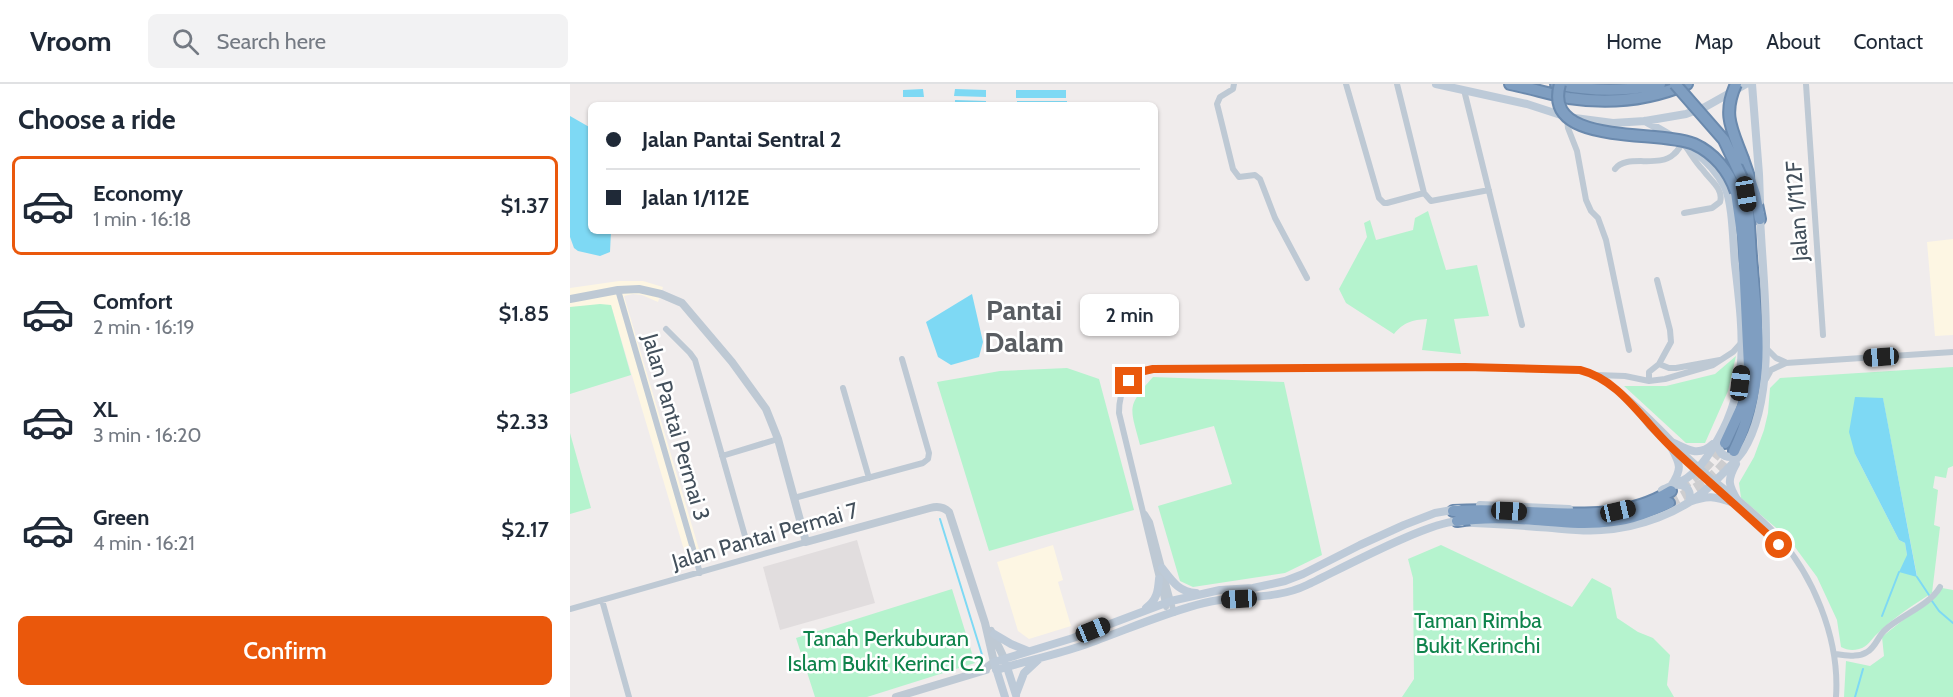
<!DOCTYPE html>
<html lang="en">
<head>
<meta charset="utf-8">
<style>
  body { margin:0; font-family:Cabin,sans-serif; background:#f2f2f3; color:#1f2937; height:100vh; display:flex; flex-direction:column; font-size:22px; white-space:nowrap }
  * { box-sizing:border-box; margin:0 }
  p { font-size:20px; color:#747a83 }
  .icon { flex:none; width:33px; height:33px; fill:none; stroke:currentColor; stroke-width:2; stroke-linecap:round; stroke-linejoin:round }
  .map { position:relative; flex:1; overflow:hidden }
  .sheet { display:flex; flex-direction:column; background:#fff; width:570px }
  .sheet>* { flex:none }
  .banner { position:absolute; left:18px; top:18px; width:570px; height:132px; border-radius:9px; box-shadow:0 2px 4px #0004; display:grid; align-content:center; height:132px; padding:0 18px; background:#fff }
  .end { position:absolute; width:27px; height:27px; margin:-14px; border:8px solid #ea580c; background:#fff; box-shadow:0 0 0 3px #fff }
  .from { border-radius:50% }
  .bubble { position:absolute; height:42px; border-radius:9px; background:#fff; box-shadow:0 2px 4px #0004; font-size:20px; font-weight:600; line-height:42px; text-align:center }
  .car { position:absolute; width:18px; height:36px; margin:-18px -9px; border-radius:8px; box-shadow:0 0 4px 2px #0007; background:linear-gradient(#222 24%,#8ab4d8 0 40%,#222 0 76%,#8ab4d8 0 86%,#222 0) }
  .banner b { display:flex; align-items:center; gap:21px; height:57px; font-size:22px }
  .banner b+b { border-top:2px solid #e0e1e3 }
  .banner i { width:15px; height:15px; background:#1f2937 }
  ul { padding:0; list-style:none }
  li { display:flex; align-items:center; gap:18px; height:99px; margin:0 12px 9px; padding:0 6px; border:3px solid transparent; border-radius:9px }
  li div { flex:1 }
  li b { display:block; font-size:22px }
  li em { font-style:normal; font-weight:600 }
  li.active { border-color:#ea580c }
  li>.icon { width:54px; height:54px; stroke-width:1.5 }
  h2 { padding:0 18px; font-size:27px; line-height:72px }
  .cta { display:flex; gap:12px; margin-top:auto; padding:12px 18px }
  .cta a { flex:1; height:69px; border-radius:9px; background:#ea580c; color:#fff; font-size:24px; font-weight:600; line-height:69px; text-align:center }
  header { display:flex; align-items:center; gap:36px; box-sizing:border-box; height:84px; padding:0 30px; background:#fff; border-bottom:2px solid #e0e1e3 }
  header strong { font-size:28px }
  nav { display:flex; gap:33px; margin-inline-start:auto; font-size:21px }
  .search { width:420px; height:54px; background:#f2f2f3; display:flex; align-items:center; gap:15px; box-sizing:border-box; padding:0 21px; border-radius:9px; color:#747a83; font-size:22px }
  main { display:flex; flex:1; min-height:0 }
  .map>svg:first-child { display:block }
  .commercial { fill:#fdf6e3 }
  .education { fill:#e1ddde }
  .green { fill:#b5f3ce; fill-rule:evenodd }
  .water { fill:#7ed9f4 }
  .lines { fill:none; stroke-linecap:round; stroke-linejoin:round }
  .stream { stroke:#7ed9f4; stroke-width:2 }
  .motorway-tunnel { stroke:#cdcdcf; stroke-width:10; stroke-dasharray:10 5; stroke-linecap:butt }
  .motorway-casing { stroke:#6a89ad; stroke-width:14 }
  .minor { stroke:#bec9d4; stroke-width:6 }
  .tertiary { stroke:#bec9d4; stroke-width:8 }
  .secondary { stroke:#bdcad8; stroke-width:8 }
  .motorway { stroke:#7f9ec1; stroke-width:10 }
  .motorway-bridge-casing { stroke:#6a89ad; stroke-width:14; stroke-linecap:butt }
  .motorway-bridge { stroke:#7f9ec1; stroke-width:10 }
  .route { stroke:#ea580c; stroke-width:8 }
  .labels { text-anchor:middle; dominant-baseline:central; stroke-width:5; stroke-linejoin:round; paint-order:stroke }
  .street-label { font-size:22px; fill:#43505c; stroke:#fff }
  .park-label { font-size:22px; fill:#0e834b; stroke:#fff }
  .district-label { font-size:28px; font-weight:bold; fill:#595d62; stroke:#fff }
</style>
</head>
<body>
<header>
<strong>Vroom</strong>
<div class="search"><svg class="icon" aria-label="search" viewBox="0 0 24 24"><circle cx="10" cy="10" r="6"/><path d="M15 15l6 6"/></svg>Search here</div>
<nav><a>Home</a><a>Map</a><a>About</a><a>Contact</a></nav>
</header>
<main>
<section class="sheet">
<h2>Choose a ride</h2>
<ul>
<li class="active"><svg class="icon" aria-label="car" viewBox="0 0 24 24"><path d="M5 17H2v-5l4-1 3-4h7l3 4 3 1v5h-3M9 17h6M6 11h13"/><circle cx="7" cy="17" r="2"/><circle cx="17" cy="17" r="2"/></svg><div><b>Economy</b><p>1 min · 16:18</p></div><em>$1.37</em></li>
<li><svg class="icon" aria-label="car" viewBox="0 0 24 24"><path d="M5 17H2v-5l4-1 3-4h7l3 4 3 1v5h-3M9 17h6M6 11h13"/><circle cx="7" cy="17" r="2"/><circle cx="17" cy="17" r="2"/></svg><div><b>Comfort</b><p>2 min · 16:19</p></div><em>$1.85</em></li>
<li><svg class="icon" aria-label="car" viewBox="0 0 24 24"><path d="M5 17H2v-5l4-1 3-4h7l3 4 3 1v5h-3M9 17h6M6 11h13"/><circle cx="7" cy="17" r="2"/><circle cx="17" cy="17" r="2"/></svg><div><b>XL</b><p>3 min · 16:20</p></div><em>$2.33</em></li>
<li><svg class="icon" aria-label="car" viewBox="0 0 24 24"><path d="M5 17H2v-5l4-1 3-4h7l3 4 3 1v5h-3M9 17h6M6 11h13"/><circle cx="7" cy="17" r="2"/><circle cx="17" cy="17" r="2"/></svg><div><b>Green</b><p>4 min · 16:21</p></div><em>$2.17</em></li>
</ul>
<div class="cta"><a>Confirm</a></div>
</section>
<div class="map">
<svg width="1383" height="613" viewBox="0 0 1383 613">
  <rect width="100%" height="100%" fill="#f0ecec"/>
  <path class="commercial" d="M 1383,155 L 1383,251 L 1365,252 L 1357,158 Z
    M 49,197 L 73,197 L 93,203 L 88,218 L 72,211 L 63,210 L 54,212 L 131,472 L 117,476 L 41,221 L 0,223 L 0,204 Z
    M 483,461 L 493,496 L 488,498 L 501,542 L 459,555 L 448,547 L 427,478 Z"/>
  <path class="education" d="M 287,456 L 305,519 L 210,546 L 193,483 Z"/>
  <path class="green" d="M 858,127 L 876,186 L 907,181 L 919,232 L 884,235 L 891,270 L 852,266 L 857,235 C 842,236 834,238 824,250 L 776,219 L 769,205 L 797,153 L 794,139 L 800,136 L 806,156 L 843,146 L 845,134 Z
    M 30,220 L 41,221 L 61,291 L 0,310 L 0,223 Z
    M 1166,272 L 1158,307 L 1135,359 L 1116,359 L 1054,302 L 1096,302 L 1145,290 Z
    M 1383,283 L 1383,382 L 1378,384 L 1376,394 L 1365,392 L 1363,404 L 1368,406 L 1364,441 L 1370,443 L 1362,509 C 1343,521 1323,534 1307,550 C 1301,555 1298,563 1289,565 C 1282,567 1277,566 1271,563 L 1267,536 L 1247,493 L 1219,455 L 1171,414 L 1169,399 L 1184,373 L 1194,346 L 1198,329 L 1200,304 L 1210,294 ZM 1313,315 L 1347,492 L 1347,493 L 1337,471 L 1335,459 L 1329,456 L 1285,370 Z
    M 497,284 L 529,295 L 564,426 L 419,467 L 367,298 L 430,287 Z
    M 583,293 L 714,298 L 752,471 L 715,489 L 623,503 L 610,497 L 588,422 L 662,400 L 644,342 L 570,361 C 560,323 556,323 583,293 Z
    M 0,349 L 21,424 L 0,430 Z
    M 871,461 L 1002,523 L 1022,494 L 1041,504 L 1047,534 L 1068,548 L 1083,554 L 1100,571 L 1097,601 L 1104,613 L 832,613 L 844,595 L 843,494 L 838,475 Z
    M 1372,504 L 1383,506 L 1383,613 L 1274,613 L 1276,577 L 1300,582 L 1314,572 L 1312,553 C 1322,545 1332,536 1343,529 C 1354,521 1365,516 1372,504 Z
    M 382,505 L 405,579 L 297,613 L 245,613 L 226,554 Z"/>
  <path class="water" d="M 353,5 L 354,13 L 333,13 L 333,6 Z
    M 385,5 L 416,6 L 416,13 L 384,12 Z
    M 446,6 L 496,6 L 496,14 L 446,14 Z
    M 385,16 L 416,17 L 416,21 L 385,21 Z
    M 447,17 L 497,17 L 497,21 L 447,21 Z
    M 0,32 L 21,44 L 21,147 L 41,147 L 40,168 L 30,172 L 8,167 L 4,164 L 0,153 Z
    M 402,210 L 413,258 L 409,273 L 381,281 L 368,273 L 356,238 Z
    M 1285,313 L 1313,314 L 1347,493 L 1329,488 L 1337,471 L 1335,459 L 1329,456 L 1285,370 L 1279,348 Z"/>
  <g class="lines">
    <path class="stream" d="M 370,435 L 413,574
      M 1347,493 L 1359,511
      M 1362,517 L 1369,527 L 1383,539
      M 1312,532 L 1329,488
      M 1285,613 L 1293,585"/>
    <path class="motorway-tunnel" d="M 1110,403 C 1128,392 1142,378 1154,360
      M 1099,419 C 1127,404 1146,394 1164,367"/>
    <g class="motorway-casing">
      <path id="motorway" d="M 940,0 C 960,4 979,10 999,14 C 1039,20 1080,16 1117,0
        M 986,0 C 1020,7 1056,8 1090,0
        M 1173,75 L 1185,110 L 1190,135
        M 1155,359 L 1174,318 L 1179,283 L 1173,157 L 1166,108
        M 1164,367 C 1198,296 1187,247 1181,172 C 1179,145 1179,120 1172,94
        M 883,427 C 902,426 920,426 939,427 C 995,429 1051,438 1101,407
        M 887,437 C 912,433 939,434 965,436 C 991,438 1016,441 1043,437 C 1063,435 1081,427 1099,419"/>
    </g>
    <path class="minor" d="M 664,0 L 663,5 L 650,13 L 647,20 L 663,85 L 669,93 L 685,91 L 690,95 L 705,134 L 737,194
      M 776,0 L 809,114 L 814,119 L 817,119 L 854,109
      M 827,0 L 854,109 L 861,117 L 919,106
      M 1236,0 L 1253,251
      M 894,6 L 952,241
      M 997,34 L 998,44 L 1007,67 L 1016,116 L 1021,127 L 1028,134 L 1036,156 L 1059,266
      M 1045,85 C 1056,69 1089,85 1104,70 C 1108,67 1110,62 1113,59 C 1120,68 1125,78 1133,86 C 1140,96 1154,105 1150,118 L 1142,124 L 1114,129
      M 48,206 L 130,489
      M 96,245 L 120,269 L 125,276 L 175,452
      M 1195,263 L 1206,274 L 1215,278
      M 1089,280 L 1099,284 L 1106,284 L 1150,276
      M 1026,291 L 1055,292 L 1079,297 L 1095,295 L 1143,281 L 1163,268 L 1172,258
      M 1196,295 L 1201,286 L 1216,279 L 1383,268
      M 1079,297 L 1079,288 L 1089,280 L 1101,258 L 1100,246 L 1087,196
      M 273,304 L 299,394
      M 1070,330 L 1079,342 L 1122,382
      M 152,372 L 208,355
      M 1141,399 L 1218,468
      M 224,414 L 353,379 L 358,375 L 359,369 L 332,275
      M 575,430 L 580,438 L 604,529
      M 32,516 L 59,613
      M 596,523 L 549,329 C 549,304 558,292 583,285 L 895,283 L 1010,286 C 1044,294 1088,343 1113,368 C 1141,396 1175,418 1202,446 C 1243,488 1270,555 1266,613
      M 0,525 L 236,458
      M 1265,570 C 1276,571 1288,574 1297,568 C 1306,563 1308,552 1315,546 C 1331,531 1359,522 1370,503"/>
    <path class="tertiary" d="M 0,215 L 48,206 L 69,205 L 91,210 L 112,219 L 162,278 L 196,325 L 208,355 L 236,458 L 360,424 C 367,422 374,423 379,428 L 415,539 L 424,578 L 412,587
      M 421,547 L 434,574
      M 326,613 L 416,586"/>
    <path class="secondary" d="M 866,0 L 957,20 L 997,33 L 1043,39 L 1075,37 L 1116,30 L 1135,23 L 1176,0
      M 1182,0 L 1189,90 L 1190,117
      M 1075,37 C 1105,54 1138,70 1155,103 C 1163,120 1163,161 1165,180 C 1172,242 1181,298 1148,355 C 1140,369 1131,384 1117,394 C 1110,399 1100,402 1092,406
      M 1148,357 C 1148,366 1151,373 1161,373 L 1168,370
      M 1104,359 C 1118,366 1129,373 1143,360
      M 1101,363 C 1110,380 1113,384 1101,402
      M 1166,380 C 1157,396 1158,401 1168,417
      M 1104,401 C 1117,399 1122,407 1119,418 C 1138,411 1144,412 1164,419
      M 910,421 L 999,425
      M 904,439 C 925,440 946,441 967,443 C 989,444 1010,448 1031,446 C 1068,444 1111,429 1139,403 C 1150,392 1164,380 1173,367 C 1210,309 1192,197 1190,130
      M 592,484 C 602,497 609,508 626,509
      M 576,524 C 587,516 588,507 589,495
      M 424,550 L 441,560 L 458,567
      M 435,577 L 446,611
      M 426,586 C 455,577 486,571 514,561 C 554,547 593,529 634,519 C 668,510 704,517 737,501 C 763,489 868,432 891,438
      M 446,610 L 454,589 L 469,575
      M 435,613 L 424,578 L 503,554 L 601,517 L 650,506 L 683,504 L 715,497 L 733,490 L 790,461 L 834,441 L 865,429 L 888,425"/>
    <use href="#motorway" class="motorway"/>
    <g class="motorway-bridge-casing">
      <path id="motorway-bridge" d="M 990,0 C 972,63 1088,45 1124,60 C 1144,69 1159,87 1166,108
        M 1105,0 L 1154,56 L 1172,94
        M 1166,0 C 1152,31 1162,45 1173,75"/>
    </g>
    <use href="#motorway-bridge" class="motorway-bridge"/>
  </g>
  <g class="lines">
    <path class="route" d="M 559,297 L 574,287 L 583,285 L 895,283 L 1010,286 C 1050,296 1072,336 1100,362 C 1136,396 1173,427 1209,461"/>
  </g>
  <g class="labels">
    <g class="street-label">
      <text transform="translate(1227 127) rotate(-94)">Jalan 1/112F</text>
      <text transform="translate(106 343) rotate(74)">Jalan Pantai Permai 3</text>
      <text transform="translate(195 452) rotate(-16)">Jalan Pantai Permai 7</text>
    </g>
    <g class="park-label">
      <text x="908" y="536">Taman Rimba<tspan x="908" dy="25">Bukit Kerinchi</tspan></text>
      <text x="316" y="554">Tanah Perkuburan<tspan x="316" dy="25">Islam Bukit Kerinci C2</tspan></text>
    </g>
    <g class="district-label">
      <text x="454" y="226">Pantai<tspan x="454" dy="32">Dalam</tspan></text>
    </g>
  </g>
</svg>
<i class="end from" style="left:1209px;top:461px"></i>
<i class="end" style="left:559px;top:297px"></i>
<div class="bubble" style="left:510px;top:210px;width:99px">2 min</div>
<i class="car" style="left:1176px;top:110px;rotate:171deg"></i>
<i class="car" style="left:1311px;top:273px;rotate:266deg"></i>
<i class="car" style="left:1170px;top:299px;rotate:7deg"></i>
<i class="car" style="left:939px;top:427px;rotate:93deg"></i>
<i class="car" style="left:1048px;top:427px;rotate:77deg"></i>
<i class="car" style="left:669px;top:515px;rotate:267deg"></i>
<i class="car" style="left:523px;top:546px;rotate:68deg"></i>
<div class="banner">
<b><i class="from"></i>Jalan Pantai Sentral 2</b>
<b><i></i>Jalan 1/112E</b>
</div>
</div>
</main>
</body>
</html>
